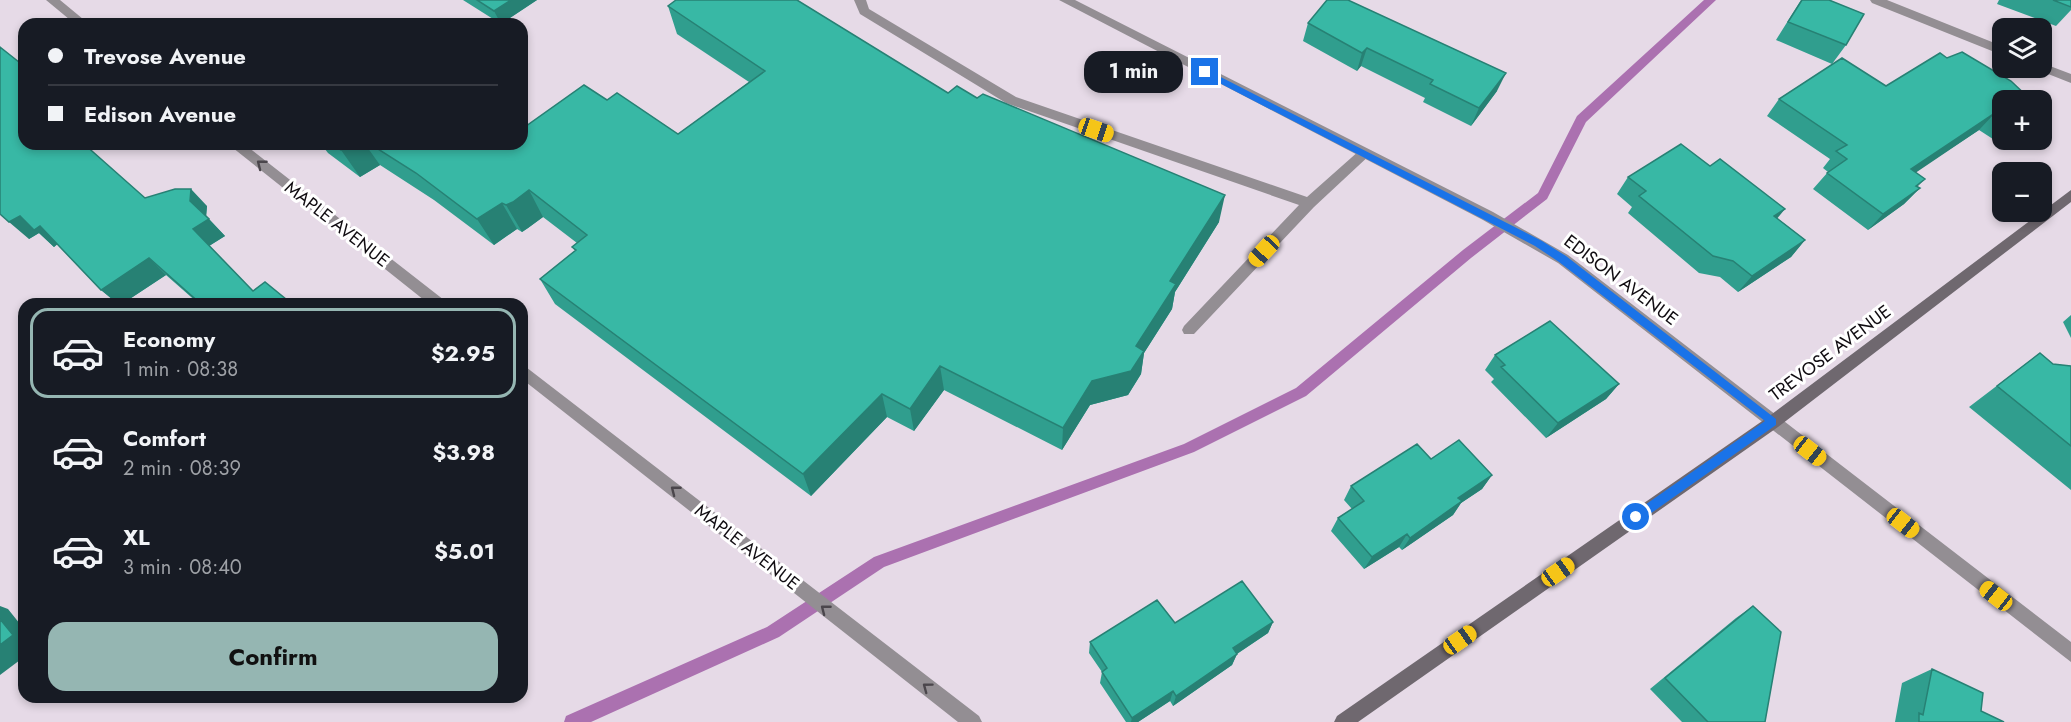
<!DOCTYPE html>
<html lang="en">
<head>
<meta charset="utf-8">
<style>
  body { margin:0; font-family:Jost,sans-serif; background:#242831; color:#f1f3f6; height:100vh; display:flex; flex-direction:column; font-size:22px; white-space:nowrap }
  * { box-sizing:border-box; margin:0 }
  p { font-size:20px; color:#9ea1a6 }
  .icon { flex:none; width:33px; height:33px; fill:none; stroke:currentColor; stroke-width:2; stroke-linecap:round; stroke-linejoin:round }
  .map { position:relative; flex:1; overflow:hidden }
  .side { position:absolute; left:18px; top:298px; width:510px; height:405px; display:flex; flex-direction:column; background:#171b24; border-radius:18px; box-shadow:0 3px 9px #0003 }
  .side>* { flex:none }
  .guide { position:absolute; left:18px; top:18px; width:510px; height:132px; border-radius:18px; box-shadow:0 3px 9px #0003; display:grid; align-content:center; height:132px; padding:0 30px; background:#171b24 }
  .controls { position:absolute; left:1992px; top:18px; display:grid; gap:12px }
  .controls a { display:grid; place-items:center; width:60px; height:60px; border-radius:12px; background:#171b24; box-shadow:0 3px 9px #0003; font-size:30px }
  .end { position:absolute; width:27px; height:27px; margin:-14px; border:8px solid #1a73e8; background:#fff; box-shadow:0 0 0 3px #fff }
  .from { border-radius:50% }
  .bubble { position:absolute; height:42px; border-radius:18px; background:#171b24; box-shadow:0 3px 9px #0003; font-size:20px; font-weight:700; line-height:42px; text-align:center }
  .car { position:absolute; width:18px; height:36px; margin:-18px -9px; border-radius:8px; box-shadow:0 0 4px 2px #0007; background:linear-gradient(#f5c518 24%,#345 0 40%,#f5c518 0 76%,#345 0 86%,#f5c518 0) }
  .guide b { display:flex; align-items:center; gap:21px; height:57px; font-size:22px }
  .guide b+b { border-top:2px solid #363941 }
  .guide i { width:15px; height:15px; background:#f1f3f6 }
  ul { padding:10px 0 0; list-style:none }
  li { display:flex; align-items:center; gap:18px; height:90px; margin:0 12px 9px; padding:0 18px; border:3px solid transparent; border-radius:18px }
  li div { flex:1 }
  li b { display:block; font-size:22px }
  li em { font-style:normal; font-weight:700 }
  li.selected { border-color:#95b6b2 }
  li>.icon { width:54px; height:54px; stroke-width:1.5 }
  .button { display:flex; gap:12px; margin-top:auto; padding:12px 30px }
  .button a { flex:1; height:69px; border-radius:18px; background:#95b6b2; color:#111; font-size:24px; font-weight:700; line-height:69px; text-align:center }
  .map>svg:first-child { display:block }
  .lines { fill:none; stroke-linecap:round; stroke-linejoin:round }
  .stream { fill:#ab71b0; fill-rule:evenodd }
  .lane { fill:#938e93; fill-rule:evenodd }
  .street { fill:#938e93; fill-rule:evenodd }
  .secondary { fill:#6f686f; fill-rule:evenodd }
  .wall { fill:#309e8e }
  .shaded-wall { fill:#278174 }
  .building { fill:#38b8a5; stroke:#278174; stroke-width:1.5 }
  .oneway { stroke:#4b464c }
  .route { fill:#1a73e8 }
  .labels { text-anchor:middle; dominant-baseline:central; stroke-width:6; stroke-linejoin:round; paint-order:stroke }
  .street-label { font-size:18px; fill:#100c11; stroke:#fff }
</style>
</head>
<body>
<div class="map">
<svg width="2071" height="722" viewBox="0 0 2071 722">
  <rect width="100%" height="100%" fill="#e6dae7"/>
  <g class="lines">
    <path class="stream" d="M 1704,0 L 1716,0 L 1586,122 L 1547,199 L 1471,258 L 1306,396 L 1194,452 L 884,567 L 779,637 L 591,722 L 564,722 L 566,716 L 767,627 L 874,557 L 1184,444 L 1296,388 L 1463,250 L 1538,193 L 1577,116 Z"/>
    <path class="lane" d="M 854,0 L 866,0 L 869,9 L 1016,97 L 1307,197 L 1360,150 L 1365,148 L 1372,153 L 1314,207 L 1194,334 L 1184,334 L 1182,330 L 1184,326 L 1299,205 L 1006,103 L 860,14 Z"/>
    <path class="street" d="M 46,0 L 60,0 L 89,24 L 75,24 Z
      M 1059,0 L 1075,0 L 1493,212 L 1568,255 L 2071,642 L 2071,662 L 1558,263 L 1483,220 Z
      M 1870,0 L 1887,0 L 2002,46 L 2002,55 L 1872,3 Z
      M 2042,63 L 2071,74 L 2071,83 L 2038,70 L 2036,68 L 2042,68 Z
      M 228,144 L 244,144 L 444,300 L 446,304 L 429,304 Z
      M 522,364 L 979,716 L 982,722 L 958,722 L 522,379 Z"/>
    <path class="secondary" d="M 2071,190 L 2071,202 L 1778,427 L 1358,722 L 1334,722 L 1337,716 L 1768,417 Z"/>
  </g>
  <path class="wall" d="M 463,0 L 537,0 L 501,24 Z
    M 1801,0 L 1829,0 L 1846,45 L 1832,64 L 1776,40 Z
    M 1999,0 L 2071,0 L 2071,10 L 2056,26 L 1997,4 Z
    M 668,6 L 948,93 L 977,98 L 1219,222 L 1175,292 L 1172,309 L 1144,353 L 1141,374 L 1128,395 L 1090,405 L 1062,450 L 944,390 L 914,431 L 887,417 L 811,496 L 555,304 L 540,279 L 575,251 L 572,247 L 577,243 L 543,217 L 528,228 L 522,232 L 517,229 L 494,245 L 434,200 L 380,165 L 360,177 L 328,153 L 321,144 L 522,144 L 526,126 L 607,100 L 678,134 L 749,82 L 677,34 Z
    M 1308,23 L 1497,91 L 1471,126 L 1423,102 L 1425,98 L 1361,66 L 1357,71 L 1303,41 Z
    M 1947,58 L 2002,100 L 2002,136 L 1996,141 L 1979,130 L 1915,172 L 1918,187 L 1920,188 L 1904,204 L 1868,230 L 1813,189 L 1828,172 L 1823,168 L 1830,159 L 1767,116 L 1779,99 L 1886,86 Z
    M 24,144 L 145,198 L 207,206 L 206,216 L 225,236 L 209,246 L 253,291 L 292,304 L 199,304 L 166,275 L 122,304 L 118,304 L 101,290 L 57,244 L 54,247 L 39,233 L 29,239 Z
    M 1628,177 L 1777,218 L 1805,240 L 1791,257 L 1738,292 L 1720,277 L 1699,273 L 1628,213 L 1632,207 L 1617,194 Z
    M 2071,315 L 2071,338 L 2063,322 Z
    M 2040,353 L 2053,364 L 2071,366 L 2071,490 L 1969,407 Z
    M 1495,355 L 1619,384 L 1606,399 L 1546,438 L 1491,382 L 1494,379 L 1485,370 Z
    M 1431,459 L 1492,475 L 1482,489 L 1461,503 L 1453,515 L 1402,550 L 1399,547 L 1364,569 L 1331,531 L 1338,518 L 1352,509 L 1344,500 L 1351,486 Z
    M 1753,606 L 1765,722 L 1682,722 L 1650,689 L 1736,618 Z
    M 1273,622 L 1268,633 L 1237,654 L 1232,665 L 1173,706 L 1170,701 L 1138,722 L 1126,722 L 1100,683 L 1102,672 L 1089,653 L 1090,642 L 1175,623 Z
    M 1932,669 L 1981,711 L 2004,722 L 1895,722 L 1902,683 Z"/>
  <path class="shaded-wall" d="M 511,0 L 537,0 L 501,24 L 494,11 Z
    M 1367,48 L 1361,66 L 1357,71 L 1362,53 Z
    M 1506,73 L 1497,91 L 1471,126 L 1479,108 Z
    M 1995,113 L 1979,130 L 1896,186 L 1911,169 Z
    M 351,144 L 365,144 L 380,165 L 360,177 L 341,150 Z
    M 1925,179 L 1909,195 L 1920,188 L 1904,204 L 1868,230 L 1883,214 Z
    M 191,189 L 207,206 L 206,218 L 190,201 Z
    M 529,190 L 543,217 L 528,228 L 522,232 L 506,205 Z
    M 1225,195 L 1219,222 L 1175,292 L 1172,309 L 1144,353 L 1141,374 L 1128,395 L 1090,405 L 1062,450 L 1063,428 L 1092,381 L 1136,346 L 1170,281 Z
    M 502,203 L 517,229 L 494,245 L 477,219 Z
    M 1785,209 L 1771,226 L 1774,216 Z
    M 20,216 L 40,226 L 59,243 L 54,247 L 39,233 L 29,239 L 9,222 Z
    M 209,219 L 225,236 L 209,246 L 193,229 Z
    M 1805,240 L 1791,257 L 1738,292 L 1752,276 Z
    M 149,258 L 166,275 L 122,304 L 118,304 L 101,290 Z
    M 940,366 L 944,390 L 914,431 L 910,409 Z
    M 1619,384 L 1606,399 L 1546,438 L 1558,423 Z
    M 882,394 L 887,417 L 811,496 L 803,474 Z
    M 1492,475 L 1482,489 L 1461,503 L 1453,515 L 1402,550 L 1410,538 L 1458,498 Z
    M 1407,534 L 1399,547 L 1364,569 L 1372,557 Z
    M 0,606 L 8,609 L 24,629 L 24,657 L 0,675 Z
    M 1273,622 L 1268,633 L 1229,659 L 1233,648 Z
    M 1237,654 L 1232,665 L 1173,706 L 1176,696 Z
    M 1173,691 L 1170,701 L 1138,722 L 1131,722 L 1132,718 Z"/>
  <path class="building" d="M 477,0 L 511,0 L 494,11 Z
    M 676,0 L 797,0 L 948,93 L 957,86 L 977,98 L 983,94 L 1225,195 L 1170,281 L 1176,284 L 1136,346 L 1144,351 L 1131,371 L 1092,381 L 1063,428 L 940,366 L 910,409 L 882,394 L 803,474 L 540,279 L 576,250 L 572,247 L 587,235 L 529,190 L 513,202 L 506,205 L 502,203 L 477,219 L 416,173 L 370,144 L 522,144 L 522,123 L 526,126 L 584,85 L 607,100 L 617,93 L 678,134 L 765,71 L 668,6 Z
    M 1327,0 L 1348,0 L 1506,73 L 1479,108 L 1430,84 L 1433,80 L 1367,48 L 1362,53 L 1308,23 Z
    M 1802,0 L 1829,0 L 1864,14 L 1846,45 L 1788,22 Z
    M 2053,0 L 2071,0 L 2071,7 Z
    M 0,47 L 24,66 L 24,144 L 84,144 L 145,198 L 175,189 L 191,189 L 190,201 L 209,219 L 193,229 L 253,291 L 265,282 L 292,304 L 201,304 L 149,258 L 101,290 L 40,226 L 34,230 L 20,216 L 9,222 L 0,214 Z
    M 1962,52 L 2011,81 L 2031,100 L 2002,100 L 2002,118 L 1995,113 L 1911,169 L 1925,179 L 1916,186 L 1920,188 L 1883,214 L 1827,173 L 1847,159 L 1836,151 L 1847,145 L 1779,99 L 1842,58 L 1886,86 L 1940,53 L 1947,58 Z
    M 333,144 L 351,144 L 341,150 Z
    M 1681,144 L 1710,166 L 1720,159 L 1785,209 L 1774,216 L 1805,240 L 1752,276 L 1733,261 L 1713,256 L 1639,196 L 1646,191 L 1628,177 Z
    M 1550,321 L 1619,384 L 1558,423 L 1501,367 L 1505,365 L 1495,355 Z
    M 2040,353 L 2053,364 L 2071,366 L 2071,446 L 1997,386 Z
    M 1459,440 L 1492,475 L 1458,498 L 1462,501 L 1410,538 L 1407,534 L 1372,557 L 1338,518 L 1364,501 L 1351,486 L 1417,444 L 1431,459 Z
    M 1242,581 L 1273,622 L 1233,648 L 1237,654 L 1176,696 L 1173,691 L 1132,718 L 1102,672 L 1107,668 L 1090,642 L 1157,600 L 1175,623 Z
    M 1753,606 L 1781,632 L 1765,722 L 1708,722 L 1665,678 Z
    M 0,619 L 13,635 L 0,645 Z
    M 1932,669 L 1983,693 L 1981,711 L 2004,722 L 1919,722 L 1919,713 L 1923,715 Z"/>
  <defs><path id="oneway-chevron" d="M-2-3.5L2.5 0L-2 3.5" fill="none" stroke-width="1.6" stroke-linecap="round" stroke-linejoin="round" transform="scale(1.5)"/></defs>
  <g class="oneway">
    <use href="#oneway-chevron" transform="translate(261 164) rotate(-142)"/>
    <use href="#oneway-chevron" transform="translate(675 490) rotate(-142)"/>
    <use href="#oneway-chevron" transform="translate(825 609) rotate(-142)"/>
    <use href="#oneway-chevron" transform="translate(927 687) rotate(-143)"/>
  </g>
  <path class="route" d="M 1205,69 L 1542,241 L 1566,256 L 1776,419 L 1776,425 L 1640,521 L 1632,521 L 1632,514 L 1765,421 L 1559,262 L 1535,246 L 1202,74 Z"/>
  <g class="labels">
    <g class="street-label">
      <text transform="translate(337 224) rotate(38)">MAPLE AVENUE</text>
      <text transform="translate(1621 280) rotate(37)">EDISON AVENUE</text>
      <text transform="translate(1830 353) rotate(-37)">TREVOSE AVENUE</text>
      <text transform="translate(747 547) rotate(38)">MAPLE AVENUE</text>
    </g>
  </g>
</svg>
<div class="controls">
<a><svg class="icon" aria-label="layers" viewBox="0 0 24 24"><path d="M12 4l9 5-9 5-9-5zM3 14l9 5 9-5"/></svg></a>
<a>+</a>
<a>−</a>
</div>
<i class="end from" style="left:1636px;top:517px"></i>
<i class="end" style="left:1205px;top:72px"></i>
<div class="bubble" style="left:1084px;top:51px;width:99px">1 min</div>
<i class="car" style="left:1096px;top:130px;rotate:109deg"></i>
<i class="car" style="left:1264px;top:251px;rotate:223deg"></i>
<i class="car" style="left:1810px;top:451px;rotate:128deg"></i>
<i class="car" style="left:1903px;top:523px;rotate:128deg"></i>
<i class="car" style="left:1558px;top:572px;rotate:55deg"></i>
<i class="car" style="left:1996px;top:596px;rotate:308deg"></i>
<i class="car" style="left:1460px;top:640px;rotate:55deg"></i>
<div class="guide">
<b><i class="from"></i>Trevose Avenue</b>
<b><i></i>Edison Avenue</b>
</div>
<section class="side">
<ul>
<li class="selected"><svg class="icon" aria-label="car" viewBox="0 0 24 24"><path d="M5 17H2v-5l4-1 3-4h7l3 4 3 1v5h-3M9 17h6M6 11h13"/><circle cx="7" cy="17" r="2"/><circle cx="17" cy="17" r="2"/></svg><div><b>Economy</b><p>1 min · 08:38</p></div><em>$2.95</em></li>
<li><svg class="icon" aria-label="car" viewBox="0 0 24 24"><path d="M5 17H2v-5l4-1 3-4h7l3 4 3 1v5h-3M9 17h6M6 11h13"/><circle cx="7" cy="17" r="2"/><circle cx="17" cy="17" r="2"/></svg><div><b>Comfort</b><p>2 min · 08:39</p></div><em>$3.98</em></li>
<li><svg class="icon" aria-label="car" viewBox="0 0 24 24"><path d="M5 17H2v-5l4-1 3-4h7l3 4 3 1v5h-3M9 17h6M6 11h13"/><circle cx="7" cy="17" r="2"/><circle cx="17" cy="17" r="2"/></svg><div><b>XL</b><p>3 min · 08:40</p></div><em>$5.01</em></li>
</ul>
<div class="button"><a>Confirm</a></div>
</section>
</div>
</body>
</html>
